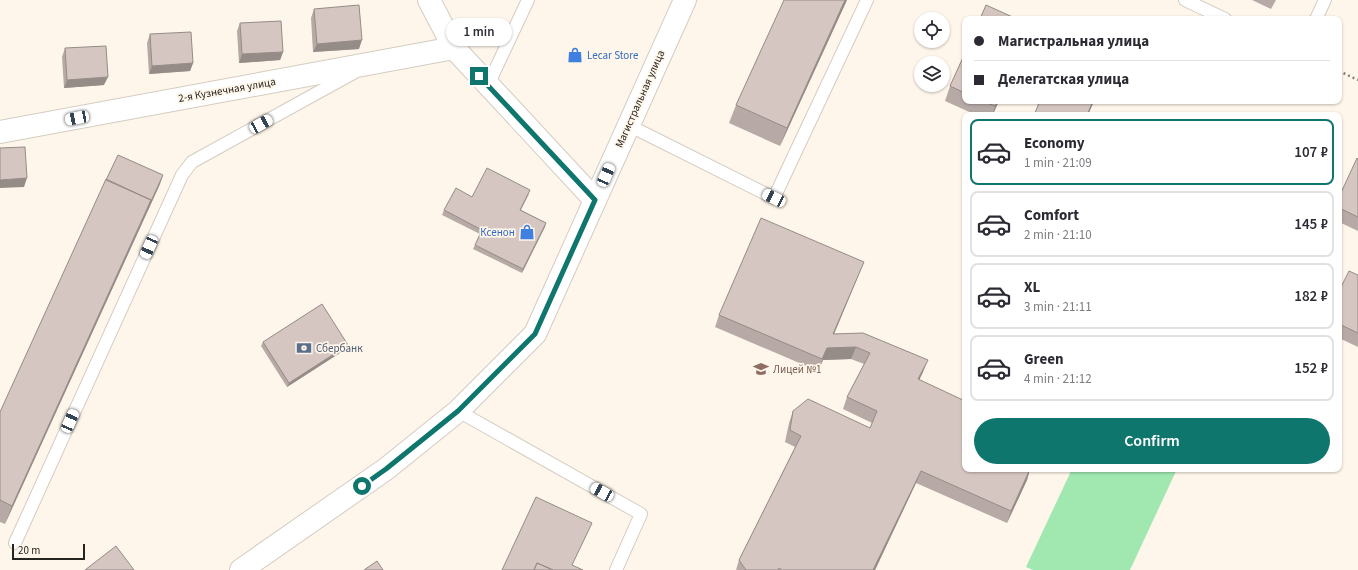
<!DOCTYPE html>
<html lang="en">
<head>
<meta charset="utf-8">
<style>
  body { margin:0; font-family:"Source Sans 3",sans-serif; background:#f2f2f3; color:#2b2b33; height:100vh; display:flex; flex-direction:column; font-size:15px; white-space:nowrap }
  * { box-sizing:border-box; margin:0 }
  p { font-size:13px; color:#7c7c81 }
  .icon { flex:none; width:22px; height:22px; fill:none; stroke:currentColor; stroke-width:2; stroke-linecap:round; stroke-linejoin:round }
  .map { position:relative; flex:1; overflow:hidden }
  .sheet { position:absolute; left:962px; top:112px; width:380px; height:360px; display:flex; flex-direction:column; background:#fff; border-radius:8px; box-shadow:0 1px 3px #0004 }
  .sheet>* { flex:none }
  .guide { position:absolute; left:962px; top:16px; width:380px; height:88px; border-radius:8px; box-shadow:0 1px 3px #0004; display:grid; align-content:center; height:88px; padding:0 12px; background:#fff }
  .tools { position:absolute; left:914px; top:12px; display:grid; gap:8px }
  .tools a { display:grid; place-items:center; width:36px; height:36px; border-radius:50%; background:#fff; box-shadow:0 1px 3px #0004; font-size:20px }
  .scale { position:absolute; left:12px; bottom:10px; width:73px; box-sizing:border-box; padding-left:4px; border:2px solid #26241f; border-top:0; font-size:11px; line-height:14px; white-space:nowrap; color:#26241f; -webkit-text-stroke:3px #fef6ea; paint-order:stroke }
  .end { position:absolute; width:18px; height:18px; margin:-9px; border:5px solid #0f766e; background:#fff; box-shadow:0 0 0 2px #fff }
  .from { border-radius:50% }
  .bubble { position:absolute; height:28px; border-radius:14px; background:#fff; box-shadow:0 1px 3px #0004; font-size:13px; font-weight:600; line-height:28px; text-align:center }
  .car { position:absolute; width:12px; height:24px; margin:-12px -6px; border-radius:5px; box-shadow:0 0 3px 1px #0007; background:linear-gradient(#fff 24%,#345 0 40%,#fff 0 76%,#345 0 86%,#fff 0) }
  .guide b { display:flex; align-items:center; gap:14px; height:38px; font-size:15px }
  .guide b+b { border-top:1px solid #e1e1e2 }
  .guide i { width:10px; height:10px; background:#2b2b33 }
  ul { padding:7px 0 0; list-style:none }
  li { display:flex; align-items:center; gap:12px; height:66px; margin:0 8px 6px; padding:0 4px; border:2px solid #e1e1e2; border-radius:8px }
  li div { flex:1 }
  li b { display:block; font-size:15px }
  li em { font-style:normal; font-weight:600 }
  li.current { border-color:#0f766e }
  li>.icon { width:36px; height:36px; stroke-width:1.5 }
  .primary-button { display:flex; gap:8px; margin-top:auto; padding:8px 12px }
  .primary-button a { flex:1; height:46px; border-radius:24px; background:#0f766e; color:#fff; font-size:16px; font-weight:600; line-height:46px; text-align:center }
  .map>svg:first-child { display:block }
  .green { fill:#a0e7b0 }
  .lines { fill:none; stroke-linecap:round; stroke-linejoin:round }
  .lane-casing { stroke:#d4ccc1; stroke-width:14 }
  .street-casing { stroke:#d4ccc1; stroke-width:24 }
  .primary-casing { stroke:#d4ccc1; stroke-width:24 }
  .path { stroke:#87837b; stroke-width:2.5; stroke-dasharray:2 3; stroke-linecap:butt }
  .lane { stroke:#fff; stroke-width:12 }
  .street { stroke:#fff; stroke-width:22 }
  .primary { stroke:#fff; stroke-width:22 }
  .wall { fill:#b7aaa6 }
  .shaded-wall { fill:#958b87 }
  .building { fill:#d5c6c1; stroke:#958b87 }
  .route { stroke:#0f766e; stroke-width:5 }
  .labels { text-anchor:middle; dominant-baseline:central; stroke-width:3.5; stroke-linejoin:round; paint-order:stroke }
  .shop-label { font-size:11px; fill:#366cbe; stroke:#fef6ea; text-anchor:start }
  .street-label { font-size:11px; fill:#26241f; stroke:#fef6ea }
  .service-label { font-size:11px; fill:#4e5e75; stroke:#fef6ea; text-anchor:start }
  .education-label { font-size:11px; fill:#785e54; stroke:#fef6ea; text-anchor:start }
</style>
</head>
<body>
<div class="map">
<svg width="1358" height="570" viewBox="0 0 1358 570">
  <rect width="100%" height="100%" fill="#fef6ea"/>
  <path class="green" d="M 1072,469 L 1177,469 L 1130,570 L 1033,570 L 1026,567 Z"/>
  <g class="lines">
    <g class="lane-casing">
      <path id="lane" d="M 1185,0 L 1225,19
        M 1316,19 L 1325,0
        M 488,85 L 528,0
        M 628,125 L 774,198 L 867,0
        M 458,411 L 641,514 L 616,570
        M 15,543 L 182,175 L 192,162 L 355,72"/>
    </g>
    <g class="street-casing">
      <path id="street" d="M 429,0 L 454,48 L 595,200
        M 0,132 L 454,48"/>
    </g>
    <g class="primary-casing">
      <path id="primary" d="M 241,570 L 386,469 L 458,411 L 535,334 L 685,0"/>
    </g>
    <path class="path" d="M 1339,71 L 1358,80"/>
    <use href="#lane" class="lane"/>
    <use href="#street" class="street"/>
    <use href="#primary" class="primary"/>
  </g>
  <path class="wall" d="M 847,0 L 780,146 L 729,123 L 736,105 Z
    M 1252,0 L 1276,0 L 1271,9 Z
    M 314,9 L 359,49 L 313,52 L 311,18 Z
    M 240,23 L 283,52 L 280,60 L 239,63 L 237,31 Z
    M 150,34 L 193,63 L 190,71 L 149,74 L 147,43 Z
    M 65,48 L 104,85 L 64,88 L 62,57 Z
    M 965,53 L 965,101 L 999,101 L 993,115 L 976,115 L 945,101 L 950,86 Z
    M 1029,101 L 1094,101 L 1088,115 L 1039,105 Z
    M 1358,159 L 1358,231 L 1339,222 L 1339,197 Z
    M 160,184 L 5,524 L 0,522 L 0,412 Z
    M 529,194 L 521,210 L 546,223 L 522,273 L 473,249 L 480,234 L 442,215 L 444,210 L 472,197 Z
    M 859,274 L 834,334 L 923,372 L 919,379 L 965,469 L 1030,469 L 1027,480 L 1007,523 L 916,483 L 875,570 L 736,570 L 739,560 L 795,447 L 785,442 L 789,423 L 793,411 L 870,428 L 872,423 L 843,409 L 847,397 L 864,364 L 851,359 L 823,360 L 818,371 L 715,327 L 719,315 Z
    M 1358,275 L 1358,347 L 1339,338 L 1339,291 Z
    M 263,342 L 346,349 L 287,387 L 261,346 Z"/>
  <path class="shaded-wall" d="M 845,0 L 847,0 L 780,146 L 787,128 Z
    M 362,40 L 359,49 L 313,52 L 317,44 Z
    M 283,52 L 280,60 L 239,63 L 242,54 Z
    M 193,63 L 190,71 L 149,74 L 152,66 Z
    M 108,77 L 104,85 L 64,88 L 67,80 Z
    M 998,101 L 999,101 L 992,115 L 995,106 Z
    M 1093,101 L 1094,101 L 1088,115 L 1087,115 Z
    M 163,175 L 160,184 L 5,524 L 12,506 L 151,200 Z
    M 27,178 L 24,187 L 0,188 L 0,180 Z
    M 546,223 L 545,227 L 522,273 L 523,269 Z
    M 864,262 L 829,346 L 833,334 Z
    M 348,345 L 346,349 L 287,387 L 289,383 Z
    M 856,347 L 851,359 L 823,360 L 818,371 L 827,348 Z
    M 928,360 L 923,372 L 914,391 L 918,379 Z
    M 1030,469 L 1027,480 L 1007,523 L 1011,511 Z
    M 921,471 L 916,483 L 875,570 L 873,570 Z"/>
  <path class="building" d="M 784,0 L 845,0 L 787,128 L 736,105 Z
    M 359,5 L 362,40 L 317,44 L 314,9 Z
    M 986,5 L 1017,19 L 980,19 Z
    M 281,21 L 283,52 L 242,54 L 240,23 Z
    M 191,32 L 193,63 L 152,66 L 150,34 Z
    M 106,46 L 108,77 L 67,80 L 65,48 Z
    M 965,53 L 965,93 L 950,86 Z
    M 983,101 L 998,101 L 995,106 Z
    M 1040,101 L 1093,101 L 1087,115 L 1034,115 Z
    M 25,147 L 27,178 L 0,180 L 0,148 Z
    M 118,155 L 163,175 L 147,210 L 151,200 L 106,180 Z
    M 1357,158 L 1358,159 L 1358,217 L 1339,208 L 1339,197 Z
    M 487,168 L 530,190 L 520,210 L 546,223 L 523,269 L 475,245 L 482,230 L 444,210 L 456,188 L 472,197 Z
    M 106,179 L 151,200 L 12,506 L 0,500 L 0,412 Z
    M 761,218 L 864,262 L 833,334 L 863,333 L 928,360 L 918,379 L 965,401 L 965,469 L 1030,469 L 1011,511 L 921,471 L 873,570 L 782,570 L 779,568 L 778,570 L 746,570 L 739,560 L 801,436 L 790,430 L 793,411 L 808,399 L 870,428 L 877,411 L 847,397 L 870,353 L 856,347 L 827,348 L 822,359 L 719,315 Z
    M 1349,271 L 1358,275 L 1358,333 L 1339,324 L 1339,291 Z
    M 322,304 L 348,345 L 289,383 L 263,342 Z
    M 536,497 L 592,523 L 572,565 L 583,570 L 553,570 L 537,563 L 534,570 L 502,570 Z
    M 116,546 L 134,570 L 85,570 Z
    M 377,561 L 383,570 L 364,570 Z
    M 537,563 L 553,570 L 534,570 Z"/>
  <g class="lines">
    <path class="route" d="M 362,486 L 386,469 L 458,411 L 535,334 L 595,200 L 479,76"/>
  </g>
  <defs>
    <g id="shop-bare" transform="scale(1.2)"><path d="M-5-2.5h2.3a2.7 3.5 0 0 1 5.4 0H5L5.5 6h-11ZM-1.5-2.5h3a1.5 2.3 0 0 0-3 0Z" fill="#3f7fe0" stroke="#fef6ea" stroke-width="2.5" paint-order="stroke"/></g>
    <g id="bank-bare" transform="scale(1.2)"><path d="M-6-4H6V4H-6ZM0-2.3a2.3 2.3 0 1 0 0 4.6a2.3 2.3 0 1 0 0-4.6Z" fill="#5c6f8a" stroke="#fef6ea" stroke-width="2.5" paint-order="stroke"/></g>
    <g id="school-bare" transform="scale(1.2)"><path d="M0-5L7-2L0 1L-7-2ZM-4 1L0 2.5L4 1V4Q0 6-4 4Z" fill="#8d6e63" stroke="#fef6ea" stroke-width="2.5" paint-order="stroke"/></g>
  </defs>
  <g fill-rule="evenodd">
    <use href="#shop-bare" x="575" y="55"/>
    <use href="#shop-bare" x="527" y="232"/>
    <use href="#bank-bare" x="304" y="348"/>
    <use href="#school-bare" x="761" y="369"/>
  </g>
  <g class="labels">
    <g class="shop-label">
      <text x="587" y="55">Lecar Store</text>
      <text x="515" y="232" text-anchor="end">Ксенон</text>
    </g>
    <g class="street-label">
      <text transform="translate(227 90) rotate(-10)">2-я Кузнечная улица</text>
      <text transform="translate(640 99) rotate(-66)">Магистральная улица</text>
    </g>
    <g class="service-label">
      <text x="316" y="348">Сбербанк</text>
    </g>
    <g class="education-label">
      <text x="773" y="369">Лицей №1</text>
    </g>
  </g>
</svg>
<div class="tools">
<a><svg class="icon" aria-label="locate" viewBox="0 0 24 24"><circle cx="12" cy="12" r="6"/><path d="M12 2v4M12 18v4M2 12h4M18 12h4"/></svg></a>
<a><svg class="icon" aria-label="layers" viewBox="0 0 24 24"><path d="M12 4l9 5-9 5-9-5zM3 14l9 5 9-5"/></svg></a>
</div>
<div class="scale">20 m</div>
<i class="end from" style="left:362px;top:486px"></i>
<i class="end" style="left:479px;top:76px"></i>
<div class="bubble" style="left:446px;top:18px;width:66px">1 min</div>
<i class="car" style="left:77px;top:118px;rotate:259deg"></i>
<i class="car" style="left:261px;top:124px;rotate:61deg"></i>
<i class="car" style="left:606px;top:175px;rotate:24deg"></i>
<i class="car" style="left:774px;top:198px;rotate:296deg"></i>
<i class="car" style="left:149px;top:247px;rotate:204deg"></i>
<i class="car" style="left:70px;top:421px;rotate:24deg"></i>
<i class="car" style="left:602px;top:492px;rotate:299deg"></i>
<div class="guide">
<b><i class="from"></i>Магистральная улица</b>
<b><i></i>Делегатская улица</b>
</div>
<section class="sheet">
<ul>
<li class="current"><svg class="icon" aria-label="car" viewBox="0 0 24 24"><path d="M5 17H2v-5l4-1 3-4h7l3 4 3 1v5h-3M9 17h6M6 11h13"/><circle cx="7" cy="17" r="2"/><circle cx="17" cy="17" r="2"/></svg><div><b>Economy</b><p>1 min · 21:09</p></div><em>107 ₽</em></li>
<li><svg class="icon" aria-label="car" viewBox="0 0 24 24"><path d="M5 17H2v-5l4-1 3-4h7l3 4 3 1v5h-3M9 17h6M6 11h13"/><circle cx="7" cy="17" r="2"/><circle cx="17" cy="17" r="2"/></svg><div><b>Comfort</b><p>2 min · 21:10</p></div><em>145 ₽</em></li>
<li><svg class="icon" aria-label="car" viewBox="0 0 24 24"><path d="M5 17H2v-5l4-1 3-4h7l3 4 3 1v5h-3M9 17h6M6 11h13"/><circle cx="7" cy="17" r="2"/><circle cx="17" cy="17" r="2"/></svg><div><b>XL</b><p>3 min · 21:11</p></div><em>182 ₽</em></li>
<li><svg class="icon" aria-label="car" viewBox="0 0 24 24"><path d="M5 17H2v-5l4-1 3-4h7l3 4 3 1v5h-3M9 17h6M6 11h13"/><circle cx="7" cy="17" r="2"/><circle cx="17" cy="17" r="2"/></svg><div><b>Green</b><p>4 min · 21:12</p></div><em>152 ₽</em></li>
</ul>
<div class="primary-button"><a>Confirm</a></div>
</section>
</div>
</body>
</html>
